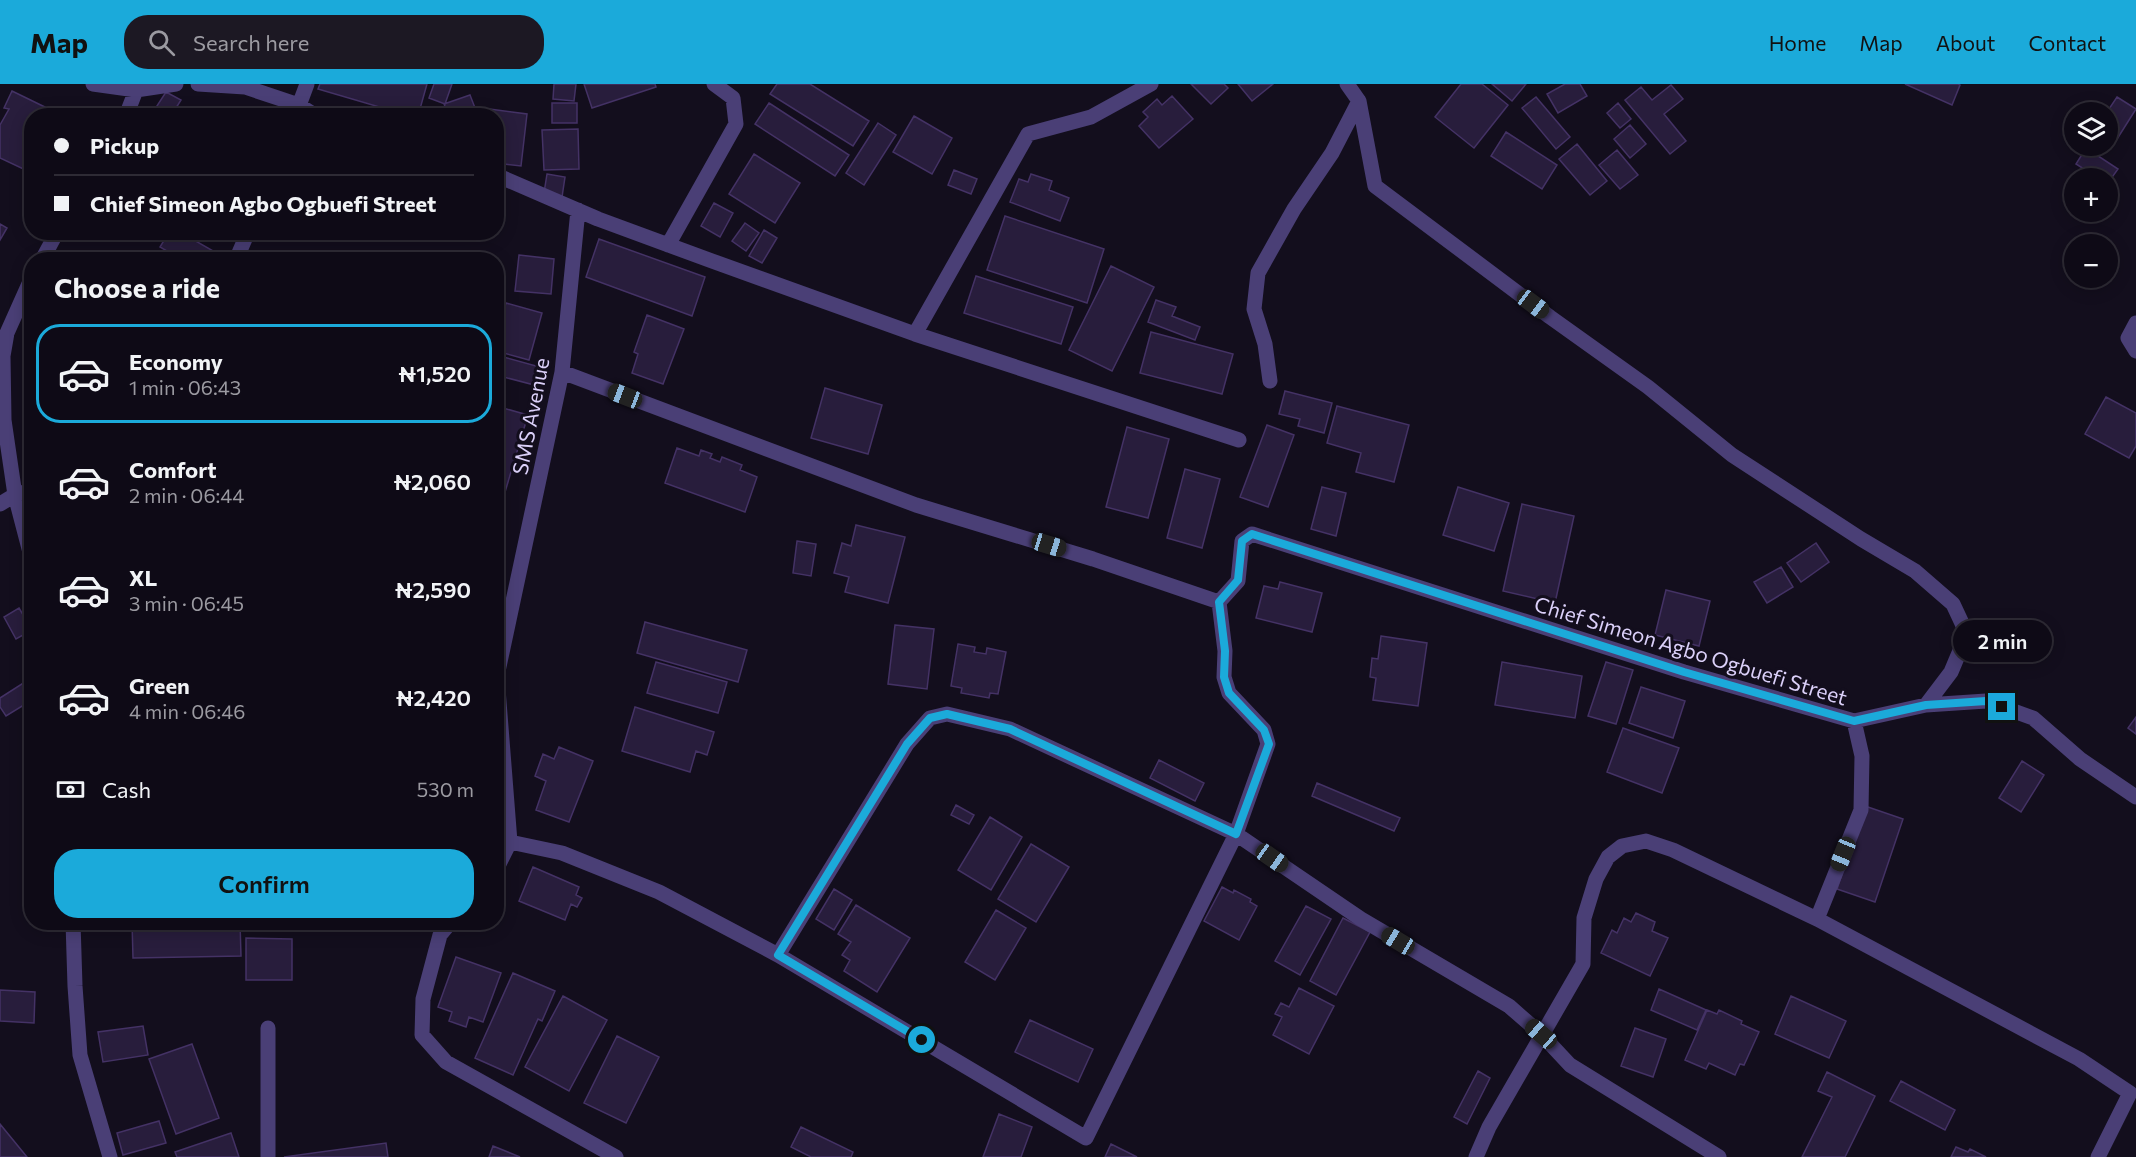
<!DOCTYPE html>
<html lang="en">
<head>
<meta charset="utf-8">
<style>
  body { margin:0; font-family:Commissioner,sans-serif; background:#1c1823; color:#f1f3f6; height:100vh; display:flex; flex-direction:column; font-size:22px; white-space:nowrap }
  * { box-sizing:border-box; margin:0 }
  p { font-size:20px; color:#9b9aa1 }
  .icon { flex:none; width:33px; height:33px; fill:none; stroke:currentColor; stroke-width:2; stroke-linecap:round; stroke-linejoin:round }
  .map { position:relative; flex:1; overflow:hidden }
  .side { position:absolute; left:24px; top:168px; width:480px; height:678px; display:flex; flex-direction:column; background:#0e0a16; border-radius:24px; box-shadow:0 3px 15px #0003,0 0 0 2px #2e2b35 }
  .side>* { flex:none }
  .top-card { position:absolute; left:24px; top:24px; width:480px; height:132px; border-radius:24px; box-shadow:0 3px 15px #0003,0 0 0 2px #2e2b35; display:grid; align-content:center; height:132px; padding:0 30px; background:#0e0a16 }
  .tools { position:absolute; left:2064px; top:18px; display:grid; gap:12px }
  .tools a { display:grid; place-items:center; width:54px; height:54px; border-radius:50%; background:#0e0a16; box-shadow:0 3px 15px #0003,0 0 0 2px #2e2b35; font-size:30px }
  .end { position:absolute; width:27px; height:27px; margin:-14px; border:8px solid #1baada; background:#111; box-shadow:0 0 0 3px #111 }
  .from { border-radius:50% }
  .bubble { position:absolute; height:42px; border-radius:21px; background:#0e0a16; box-shadow:0 3px 15px #0003,0 0 0 2px #2e2b35; font-size:20px; font-weight:600; line-height:42px; text-align:center }
  .car { position:absolute; width:18px; height:36px; margin:-18px -9px; border-radius:8px; box-shadow:0 0 4px 2px #0007; background:linear-gradient(#222 24%,#8ab4d8 0 40%,#222 0 76%,#8ab4d8 0 86%,#222 0) }
  .top-card b { display:flex; align-items:center; gap:21px; height:57px; font-size:22px }
  .top-card b+b { border-top:2px solid #2e2b35 }
  .top-card i { width:15px; height:15px; background:#f1f3f6 }
  ul { padding:0; list-style:none }
  li { display:flex; align-items:center; gap:18px; height:99px; margin:0 12px 9px; padding:0 18px; border:3px solid transparent; border-radius:24px }
  li div { flex:1 }
  li b { display:block; font-size:22px }
  li em { font-style:normal; font-weight:600 }
  li.current { border-color:#1baada }
  li>.icon { width:54px; height:54px; stroke-width:1.5 }
  h2 { padding:0 30px; font-size:27px; line-height:72px }
  .pay { display:flex; align-items:center; gap:15px; height:66px; padding:0 30px; font-size:22px }
  .pay p { margin-inline-start:auto }
  .button { display:flex; gap:12px; margin-top:auto; padding:12px 30px }
  .button a { flex:1; height:69px; border-radius:24px; background:#1baada; color:#111; font-size:24px; font-weight:600; line-height:69px; text-align:center }
  header { display:flex; align-items:center; gap:36px; box-sizing:border-box; height:84px; padding:0 30px; background:#1baada; color:#111 }
  header strong { font-size:28px }
  nav { display:flex; gap:33px; margin-inline-start:auto; font-size:21px }
  .search { width:420px; height:54px; background:#1c1823; display:flex; align-items:center; gap:15px; box-sizing:border-box; padding:0 21px; border-radius:24px; color:#9b9aa1; font-size:22px }
  .map>svg:first-child { display:block }
  .building { fill:#281d3c; stroke:#443265; stroke-width:1.5 }
  .lines { fill:none; stroke-linecap:round; stroke-linejoin:round }
  .street { stroke:#4a3f76; stroke-width:15 }
  .route { stroke:#1baada; stroke-width:8 }
  .labels { text-anchor:middle; dominant-baseline:central; stroke-width:6; stroke-linejoin:round; paint-order:stroke }
  .street-label { font-size:21px; fill:#dbd0f9; stroke:#130e1d }
</style>
</head>
<body>
<header>
<strong>Map</strong>
<div class="search"><svg class="icon" aria-label="search" viewBox="0 0 24 24"><circle cx="10" cy="10" r="6"/><path d="M15 15l6 6"/></svg>Search here</div>
<nav><a>Home</a><a>Map</a><a>About</a><a>Contact</a></nav>
</header>
<div class="map">
<svg width="2136" height="1073" viewBox="0 0 2136 1073">
  <rect width="100%" height="100%" fill="#130e1d"/>
  <path class="building" d="M 320,0 L 427,0 L 418,32 L 410,32 L 318,5 Z
    M 434,0 L 452,0 L 445,20 L 429,14 Z
    M 554,0 L 576,0 L 574,17 L 553,15 Z
    M 584,0 L 655,0 L 656,3 L 592,24 Z
    M 777,0 L 810,0 L 869,37 L 853,62 L 770,10 Z
    M 1191,0 L 1224,0 L 1228,4 L 1211,20 Z
    M 1238,0 L 1273,0 L 1252,17 Z
    M 1461,0 L 1482,0 L 1508,21 L 1474,64 L 1435,33 Z
    M 1492,0 L 1526,0 L 1512,17 Z
    M 1565,0 L 1580,0 L 1587,12 L 1558,29 L 1547,10 Z
    M 1905,0 L 1958,0 L 1960,1 L 1952,21 Z
    M 1671,1 L 1683,15 L 1664,30 L 1686,57 L 1670,70 L 1625,16 L 1641,3 L 1652,16 Z
    M 12,7 L 51,26 L 49,32 L 32,32 L 32,89 L 0,74 L 0,41 L 9,25 L 4,24 Z
    M 166,8 L 181,16 L 171,32 L 158,32 L 153,28 Z
    M 470,11 L 477,29 L 470,32 L 449,32 L 444,20 Z
    M 1172,12 L 1193,35 L 1159,64 L 1139,42 L 1148,33 L 1143,28 L 1157,15 L 1162,21 Z
    M 1536,13 L 1570,53 L 1556,65 L 1522,24 Z
    M 2117,13 L 2136,25 L 2112,63 L 2108,61 L 2107,28 Z
    M 552,19 L 577,19 L 577,39 L 552,39 Z
    M 769,19 L 849,71 L 835,92 L 755,40 Z
    M 1618,19 L 1631,35 L 1620,44 L 1607,29 Z
    M 482,24 L 527,30 L 521,82 L 496,79 L 496,32 L 481,32 Z
    M 914,32 L 952,54 L 932,90 L 893,68 Z
    M 878,39 L 896,51 L 864,101 L 846,89 Z
    M 1630,41 L 1646,60 L 1630,74 L 1614,55 Z
    M 578,45 L 579,85 L 544,86 L 542,46 Z
    M 1506,48 L 1557,81 L 1542,105 L 1491,72 Z
    M 1577,60 L 1607,97 L 1590,111 L 1559,75 Z
    M 2086,64 L 2118,85 L 2108,99 L 2108,94 L 2098,94 L 2076,80 Z
    M 1617,66 L 1638,91 L 1620,105 L 1599,81 Z
    M 754,70 L 800,99 L 775,139 L 729,110 Z
    M 954,86 L 977,95 L 971,110 L 948,101 Z
    M 547,90 L 565,93 L 562,113 L 544,109 Z
    M 1031,90 L 1052,97 L 1049,106 L 1069,114 L 1060,137 L 1010,118 L 1019,95 L 1028,98 Z
    M 714,119 L 733,129 L 720,153 L 701,142 Z
    M 1005,132 L 1104,165 L 1087,219 L 987,186 Z
    M 745,139 L 759,149 L 746,167 L 732,157 Z
    M 0,140 L 7,144 L 0,156 Z
    M 764,146 L 777,154 L 762,179 L 749,172 Z
    M 169,148 L 180,148 L 215,168 L 211,176 L 178,176 L 179,174 L 160,163 Z
    M 599,155 L 705,193 L 692,232 L 586,193 Z
    M 519,171 L 554,175 L 551,210 L 515,207 Z
    M 1111,182 L 1154,203 L 1112,287 L 1069,266 Z
    M 976,192 L 1073,223 L 1061,260 L 964,229 Z
    M 496,209 L 503,211 L 501,218 L 506,219 L 496,255 Z
    M 1156,216 L 1176,223 L 1172,232 L 1200,243 L 1195,256 L 1148,238 Z
    M 506,219 L 542,229 L 529,276 L 496,267 L 496,255 Z
    M 647,231 L 684,245 L 663,300 L 632,289 L 638,270 L 634,268 Z
    M 1151,248 L 1233,270 L 1222,310 L 1140,289 Z
    M 496,271 L 547,285 L 542,303 L 496,291 Z
    M 825,304 L 882,321 L 868,370 L 811,354 Z
    M 1285,307 L 1332,319 L 1324,349 L 1298,342 L 1300,335 L 1279,330 Z
    M 2106,313 L 2136,329 L 2136,362 L 2129,374 L 2085,350 Z
    M 496,322 L 528,331 L 505,408 L 496,406 Z
    M 1337,322 L 1409,341 L 1394,398 L 1356,388 L 1361,369 L 1327,359 Z
    M 1267,341 L 1294,351 L 1268,423 L 1240,413 Z
    M 1127,343 L 1169,355 L 1148,434 L 1106,423 Z
    M 677,364 L 699,372 L 701,366 L 712,370 L 710,374 L 720,378 L 722,373 L 742,381 L 740,386 L 757,393 L 745,428 L 665,399 Z
    M 1185,385 L 1220,395 L 1202,464 L 1167,454 Z
    M 1322,403 L 1346,409 L 1336,452 L 1311,445 Z
    M 1458,403 L 1509,419 L 1494,467 L 1443,451 Z
    M 1522,420 L 1574,432 L 1555,519 L 1503,507 Z
    M 856,441 L 905,453 L 888,519 L 845,508 L 849,493 L 834,489 L 842,459 L 851,462 Z
    M 797,457 L 816,460 L 811,492 L 793,489 Z
    M 1816,459 L 1829,478 L 1801,498 L 1787,479 Z
    M 1781,483 L 1793,503 L 1767,519 L 1754,498 Z
    M 1280,498 L 1322,509 L 1312,548 L 1256,534 L 1264,502 L 1278,505 Z
    M 1666,506 L 1710,517 L 1699,562 L 1655,551 Z
    M 19,524 L 32,546 L 16,555 L 4,533 Z
    M 645,538 L 747,566 L 738,598 L 637,569 Z
    M 895,541 L 934,545 L 927,605 L 888,600 Z
    M 1381,552 L 1427,559 L 1418,622 L 1373,616 L 1376,594 L 1370,593 L 1372,574 L 1378,575 Z
    M 958,560 L 975,563 L 974,568 L 986,570 L 987,564 L 1006,568 L 998,610 L 990,609 L 989,614 L 961,609 L 962,604 L 951,602 Z
    M 656,578 L 727,598 L 718,629 L 647,609 Z
    M 1502,578 L 1582,592 L 1575,634 L 1495,621 Z
    M 1606,578 L 1633,586 L 1616,640 L 1588,632 Z
    M 28,596 L 32,602 L 32,616 L 6,632 L 0,623 L 0,614 Z
    M 1641,603 L 1685,617 L 1673,654 L 1629,639 Z
    M 635,623 L 714,648 L 707,671 L 696,667 L 690,688 L 622,667 Z
    M 2136,633 L 2136,650 L 2128,644 Z
    M 1623,644 L 1679,664 L 1662,709 L 1607,688 Z
    M 559,663 L 593,677 L 569,738 L 536,726 L 546,697 L 535,692 L 543,670 L 554,675 Z
    M 1159,676 L 1204,699 L 1195,717 L 1150,694 Z
    M 2022,677 L 2044,691 L 2021,728 L 1999,714 Z
    M 1317,699 L 1400,734 L 1394,747 L 1312,712 Z
    M 956,721 L 974,731 L 969,740 L 951,731 Z
    M 1865,722 L 1903,735 L 1875,818 L 1837,805 Z
    M 990,733 L 1022,753 L 991,806 L 958,786 Z
    M 1031,760 L 1069,783 L 1036,838 L 998,815 Z
    M 533,783 L 579,803 L 576,811 L 582,814 L 577,823 L 571,820 L 565,836 L 519,817 Z
    M 1222,803 L 1233,809 L 1234,806 L 1251,815 L 1250,818 L 1257,822 L 1239,856 L 1204,837 Z
    M 834,805 L 852,816 L 834,846 L 816,835 Z
    M 856,821 L 910,854 L 877,908 L 844,887 L 850,876 L 842,871 L 851,858 L 838,850 Z
    M 1306,822 L 1331,835 L 1300,891 L 1275,877 Z
    M 996,826 L 1026,844 L 995,896 L 965,878 Z
    M 1636,829 L 1655,838 L 1652,847 L 1668,854 L 1650,892 L 1601,869 L 1612,846 L 1617,849 L 1624,834 L 1631,838 Z
    M 1343,834 L 1370,848 L 1336,911 L 1310,897 Z
    M 132,838 L 240,838 L 241,872 L 133,874 Z
    M 246,854 L 292,855 L 292,896 L 246,896 Z
    M 456,873 L 501,889 L 483,938 L 469,933 L 466,943 L 449,937 L 452,928 L 438,923 Z
    M 513,889 L 555,907 L 542,937 L 538,935 L 513,991 L 475,974 Z
    M 1299,904 L 1334,922 L 1309,970 L 1273,951 L 1282,933 L 1275,930 L 1281,919 L 1289,923 Z
    M 1659,905 L 1706,926 L 1697,946 L 1651,926 Z
    M 0,906 L 35,908 L 34,939 L 0,937 Z
    M 563,912 L 607,936 L 569,1007 L 525,983 Z
    M 1791,912 L 1846,937 L 1829,974 L 1775,950 Z
    M 1707,926 L 1717,930 L 1719,926 L 1742,937 L 1741,940 L 1759,948 L 1744,981 L 1740,980 L 1735,991 L 1709,979 L 1706,985 L 1685,976 Z
    M 1030,936 L 1093,965 L 1078,998 L 1015,968 Z
    M 143,942 L 148,971 L 103,978 L 98,948 Z
    M 1635,944 L 1666,955 L 1653,993 L 1621,982 Z
    M 617,952 L 659,973 L 626,1039 L 584,1019 Z
    M 192,960 L 219,1034 L 176,1050 L 149,975 Z
    M 1478,987 L 1490,994 L 1467,1040 L 1454,1033 Z
    M 1827,988 L 1875,1012 L 1845,1073 L 1802,1073 L 1832,1013 L 1818,1007 Z
    M 1901,997 L 1955,1026 L 1945,1046 L 1890,1017 Z
    M 999,1030 L 1032,1043 L 1021,1073 L 983,1073 Z
    M 159,1037 L 166,1059 L 123,1071 L 117,1049 Z
    M 0,1040 L 27,1073 L 0,1073 Z
    M 801,1043 L 853,1068 L 851,1073 L 811,1073 L 791,1063 Z
    M 231,1049 L 239,1073 L 177,1073 L 175,1068 Z
    M 386,1059 L 388,1073 L 284,1073 Z
    M 1111,1060 L 1137,1073 L 1105,1073 Z
    M 493,1062 L 520,1073 L 489,1073 Z
    M 1956,1063 L 1968,1068 L 1970,1065 L 1986,1073 L 1951,1073 Z"/>
  <g class="lines">
    <path class="street" d="M 93,0 L 136,6 L 176,0
      M 198,0 L 245,3 L 299,21 L 316,32
      M 1347,0 L 1359,17 L 1375,102 L 1550,233 L 1648,303 L 1732,371 L 1861,455 L 1915,487 L 1953,520 L 1967,550 L 1951,588 L 1926,621
      M 126,32 L 136,6
      M 295,32 L 307,0
      M 496,91 L 598,135 L 712,177 L 915,250 L 1239,356
      M 668,161 L 736,40 L 733,14 L 714,0
      M 42,176 L 57,148
      M 236,176 L 248,148
      M 32,193 L 7,249 L 3,272 L 4,336 L 15,411 L 32,476
      M 2136,239 L 2128,254 L 2136,267
      M 915,250 L 1028,50 L 1091,33 L 1151,0
      M 562,288 L 916,421 L 1093,475 L 1219,518
      M 1270,297 L 1265,260 L 1254,225 L 1258,189 L 1294,125 L 1332,69 L 1359,17
      M 0,420 L 15,411 L 32,406
      M 510,758 L 562,769 L 659,808 L 778,871 L 1086,1054 L 1236,750 L 1268,660 L 1264,646 L 1229,609 L 1224,593 L 1225,567 L 1219,518 L 1238,497 L 1242,457 L 1252,450 L 1684,588 L 1854,637 L 1926,621 L 1986,617 L 2033,634 L 2080,675 L 2136,713
      M 496,786 L 510,758 L 497,592 L 562,288 L 578,126
      M 1817,835 L 1861,726 L 1862,672 L 1854,637
      M 73,838 L 75,902 L 80,971 L 110,1073
      M 451,838 L 440,851 L 423,915 L 422,951 L 446,978 L 616,1073
      M 778,871 L 907,660 L 930,634 L 947,630 L 1010,645 L 1236,750 L 1361,835 L 1509,922 L 1541,950 L 1570,981 L 1719,1073
      M 268,1073 L 268,944
      M 1476,1073 L 1489,1043 L 1583,880 L 1584,834 L 1596,795 L 1608,773 L 1622,762 L 1646,757 L 1673,766 L 1817,835 L 2079,975 L 2130,1009 L 2098,1073"/>
  </g>
  <g class="lines">
    <path class="route" d="M 922,956 L 778,871 L 907,660 L 930,634 L 947,630 L 1010,645 L 1236,750 L 1269,660 L 1264,646 L 1229,609 L 1224,593 L 1225,567 L 1219,518 L 1238,496 L 1242,457 L 1252,450 L 1684,588 L 1854,637 L 1926,621 L 1986,617 L 2002,623"/>
  </g>
  <g class="labels">
    <g class="street-label">
      <text transform="translate(530 332) rotate(-79)">SMS Avenue</text>
      <text transform="translate(1691 566) rotate(17)">Chief Simeon Agbo Ogbuefi Street</text>
    </g>
  </g>
</svg>
<div class="tools">
<a><svg class="icon" aria-label="layers" viewBox="0 0 24 24"><path d="M12 4l9 5-9 5-9-5zM3 14l9 5 9-5"/></svg></a>
<a>+</a>
<a>−</a>
</div>
<i class="end from" style="left:922px;top:956px"></i>
<i class="end" style="left:2002px;top:623px"></i>
<div class="bubble" style="left:1953px;top:536px;width:99px">2 min</div>
<i class="car" style="left:1533px;top:220px;rotate:127deg"></i>
<i class="car" style="left:625px;top:312px;rotate:291deg"></i>
<i class="car" style="left:1049px;top:461px;rotate:107deg"></i>
<i class="car" style="left:1843px;top:770px;rotate:202deg"></i>
<i class="car" style="left:1272px;top:774px;rotate:125deg"></i>
<i class="car" style="left:1398px;top:857px;rotate:301deg"></i>
<i class="car" style="left:1541px;top:950px;rotate:311deg"></i>
<div class="top-card">
<b><i class="from"></i>Pickup</b>
<b><i></i>Chief Simeon Agbo Ogbuefi Street</b>
</div>
<section class="side">
<h2>Choose a ride</h2>
<ul>
<li class="current"><svg class="icon" aria-label="car" viewBox="0 0 24 24"><path d="M5 17H2v-5l4-1 3-4h7l3 4 3 1v5h-3M9 17h6M6 11h13"/><circle cx="7" cy="17" r="2"/><circle cx="17" cy="17" r="2"/></svg><div><b>Economy</b><p>1 min · 06:43</p></div><em>₦1,520</em></li>
<li><svg class="icon" aria-label="car" viewBox="0 0 24 24"><path d="M5 17H2v-5l4-1 3-4h7l3 4 3 1v5h-3M9 17h6M6 11h13"/><circle cx="7" cy="17" r="2"/><circle cx="17" cy="17" r="2"/></svg><div><b>Comfort</b><p>2 min · 06:44</p></div><em>₦2,060</em></li>
<li><svg class="icon" aria-label="car" viewBox="0 0 24 24"><path d="M5 17H2v-5l4-1 3-4h7l3 4 3 1v5h-3M9 17h6M6 11h13"/><circle cx="7" cy="17" r="2"/><circle cx="17" cy="17" r="2"/></svg><div><b>XL</b><p>3 min · 06:45</p></div><em>₦2,590</em></li>
<li><svg class="icon" aria-label="car" viewBox="0 0 24 24"><path d="M5 17H2v-5l4-1 3-4h7l3 4 3 1v5h-3M9 17h6M6 11h13"/><circle cx="7" cy="17" r="2"/><circle cx="17" cy="17" r="2"/></svg><div><b>Green</b><p>4 min · 06:46</p></div><em>₦2,420</em></li>
</ul>
<div class="pay"><svg class="icon" aria-label="cash" viewBox="0 0 24 24"><path d="M3 7h18v10H3z"/><circle cx="12" cy="12" r="2"/></svg>Cash<p>530 m</p></div>
<div class="button"><a>Confirm</a></div>
</section>
</div>
</body>
</html>
